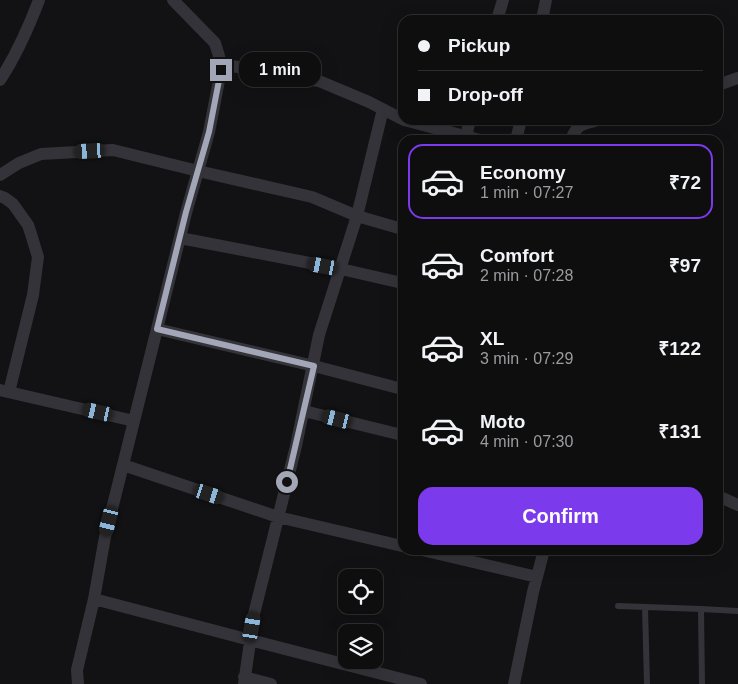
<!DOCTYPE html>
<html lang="en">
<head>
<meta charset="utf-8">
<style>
  body { margin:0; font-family:Helvetica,sans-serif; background:#171718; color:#f1f3f6; height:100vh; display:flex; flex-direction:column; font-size:19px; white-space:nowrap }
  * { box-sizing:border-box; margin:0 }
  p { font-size:16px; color:#9b9c9e }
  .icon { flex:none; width:28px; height:28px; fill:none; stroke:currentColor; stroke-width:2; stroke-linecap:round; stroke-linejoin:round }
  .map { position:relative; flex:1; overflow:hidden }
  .panel { position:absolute; left:398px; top:135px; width:325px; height:420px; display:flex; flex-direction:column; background:#0e0e0f; border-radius:15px; box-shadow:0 5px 20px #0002,0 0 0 1px #2e2e2f }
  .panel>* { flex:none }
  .hud { position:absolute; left:398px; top:15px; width:325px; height:110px; border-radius:15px; box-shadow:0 5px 20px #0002,0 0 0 1px #2e2e2f; display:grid; align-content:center; height:110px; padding:0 20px; background:#0e0e0f }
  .tools { position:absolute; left:338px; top:569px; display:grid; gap:10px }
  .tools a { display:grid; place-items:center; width:45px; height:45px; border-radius:10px; background:#0e0e0f; box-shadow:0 5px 20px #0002,0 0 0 1px #2e2e2f; font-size:25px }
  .end { position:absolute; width:22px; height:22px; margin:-11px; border:6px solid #a2a6b6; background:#111; box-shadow:0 0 0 2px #111 }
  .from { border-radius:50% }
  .bubble { position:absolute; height:35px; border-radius:15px; background:#0e0e0f; box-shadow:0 5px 20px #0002,0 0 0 1px #2e2e2f; font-size:16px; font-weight:800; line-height:35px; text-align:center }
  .car { position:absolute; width:15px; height:30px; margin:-15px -8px; border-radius:6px; box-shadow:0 0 4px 1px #0007; background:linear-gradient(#222 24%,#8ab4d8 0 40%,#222 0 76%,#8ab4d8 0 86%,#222 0) }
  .hud b { display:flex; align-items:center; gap:18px; height:48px; font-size:19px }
  .hud b+b { border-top:1px solid #2e2e2f }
  .hud i { width:12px; height:12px; background:#f1f3f6 }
  ul { padding:9px 0 0; list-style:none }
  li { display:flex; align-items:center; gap:15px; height:75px; margin:0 10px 8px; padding:0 10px; border:2px solid transparent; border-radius:15px }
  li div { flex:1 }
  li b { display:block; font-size:19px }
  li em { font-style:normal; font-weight:800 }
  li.current { border-color:#7c3aed }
  li>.icon { width:45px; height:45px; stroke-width:1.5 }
  .button { display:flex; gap:10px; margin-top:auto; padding:10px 20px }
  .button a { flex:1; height:58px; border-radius:15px; background:#7c3aed; color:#fff; font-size:20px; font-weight:800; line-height:58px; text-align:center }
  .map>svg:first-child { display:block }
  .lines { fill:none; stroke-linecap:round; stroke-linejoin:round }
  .lane { stroke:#333339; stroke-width:6 }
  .street { stroke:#333339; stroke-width:12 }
  .route { stroke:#a2a6b6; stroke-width:6 }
</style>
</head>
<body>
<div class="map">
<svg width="738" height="684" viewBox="0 0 738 684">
  <rect width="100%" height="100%" fill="#121214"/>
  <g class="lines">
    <path class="lane" d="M 618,606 L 701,609 L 738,611
      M 645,607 L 647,684
      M 701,609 L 702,684"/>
    <path class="street" d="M 497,20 L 503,0
      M 542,20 L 546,0
      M 220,64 L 319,81 L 369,102 L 402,119
      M 0,80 C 17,54 28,29 39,0
      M 718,85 L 738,78
      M 404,120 L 480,140
      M 466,136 L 470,120
      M 516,140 L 521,120
      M 571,140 C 577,123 583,124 599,120
      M 0,175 L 19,163 L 41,154 L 113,150 L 198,171 L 312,197 L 357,216 L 402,229
      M 0,196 L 5,198 L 13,204 L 28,225 L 31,234 L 38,257 L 33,295 L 9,392
      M 180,238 L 341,269 L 402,283
      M 157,329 L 314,366 L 402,389
      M 0,390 L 134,421
      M 304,411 L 402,435
      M 123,465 L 278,517 L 402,546
      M 718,496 L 738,505
      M 422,550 L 537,577
      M 94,599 L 250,640 L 421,684
      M 244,677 L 271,684
      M 78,684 L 77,670 L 94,599 L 105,537 L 186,213 L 209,132 L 221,70 L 219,56 L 215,43 L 173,0
      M 244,684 L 254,614 L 296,446 L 319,335 L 357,216 L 383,109
      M 514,684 L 533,592 L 544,550"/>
  </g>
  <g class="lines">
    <path class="route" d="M 221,70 L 209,132 L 186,212 L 157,329 L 314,366 L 287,482"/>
  </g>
</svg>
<div class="tools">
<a><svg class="icon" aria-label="locate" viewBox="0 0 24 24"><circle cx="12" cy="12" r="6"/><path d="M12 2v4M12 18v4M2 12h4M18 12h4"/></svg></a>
<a><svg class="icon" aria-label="layers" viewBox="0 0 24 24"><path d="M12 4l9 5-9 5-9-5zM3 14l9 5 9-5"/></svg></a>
</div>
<i class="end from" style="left:287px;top:482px"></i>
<i class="end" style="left:221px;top:70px"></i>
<div class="bubble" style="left:239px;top:52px;width:82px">1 min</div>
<i class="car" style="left:90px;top:151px;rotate:267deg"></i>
<i class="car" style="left:323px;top:266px;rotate:281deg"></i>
<i class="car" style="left:98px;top:412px;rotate:283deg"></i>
<i class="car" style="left:337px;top:419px;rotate:284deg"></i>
<i class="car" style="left:209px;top:494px;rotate:108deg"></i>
<i class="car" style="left:109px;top:521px;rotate:194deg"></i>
<i class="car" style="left:252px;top:627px;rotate:10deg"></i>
<div class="hud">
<b><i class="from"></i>Pickup</b>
<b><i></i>Drop-off</b>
</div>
<section class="panel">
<ul>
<li class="current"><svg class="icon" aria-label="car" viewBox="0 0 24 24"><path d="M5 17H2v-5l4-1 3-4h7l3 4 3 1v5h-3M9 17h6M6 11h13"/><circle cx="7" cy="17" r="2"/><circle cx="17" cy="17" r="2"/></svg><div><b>Economy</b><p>1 min · 07:27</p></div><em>₹72</em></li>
<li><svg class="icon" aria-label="car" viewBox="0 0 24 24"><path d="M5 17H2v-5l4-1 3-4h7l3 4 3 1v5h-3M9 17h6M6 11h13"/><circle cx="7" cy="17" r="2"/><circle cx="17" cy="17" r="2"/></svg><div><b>Comfort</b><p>2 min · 07:28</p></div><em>₹97</em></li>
<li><svg class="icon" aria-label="car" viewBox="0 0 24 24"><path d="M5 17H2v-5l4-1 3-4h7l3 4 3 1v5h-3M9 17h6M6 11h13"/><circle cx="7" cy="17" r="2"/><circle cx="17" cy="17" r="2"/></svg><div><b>XL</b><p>3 min · 07:29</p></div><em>₹122</em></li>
<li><svg class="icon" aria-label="car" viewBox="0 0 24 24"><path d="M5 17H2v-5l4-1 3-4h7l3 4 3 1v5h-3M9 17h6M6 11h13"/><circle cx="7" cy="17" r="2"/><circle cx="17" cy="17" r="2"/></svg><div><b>Moto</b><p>4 min · 07:30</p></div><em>₹131</em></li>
</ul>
<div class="button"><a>Confirm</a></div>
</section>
</div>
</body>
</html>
